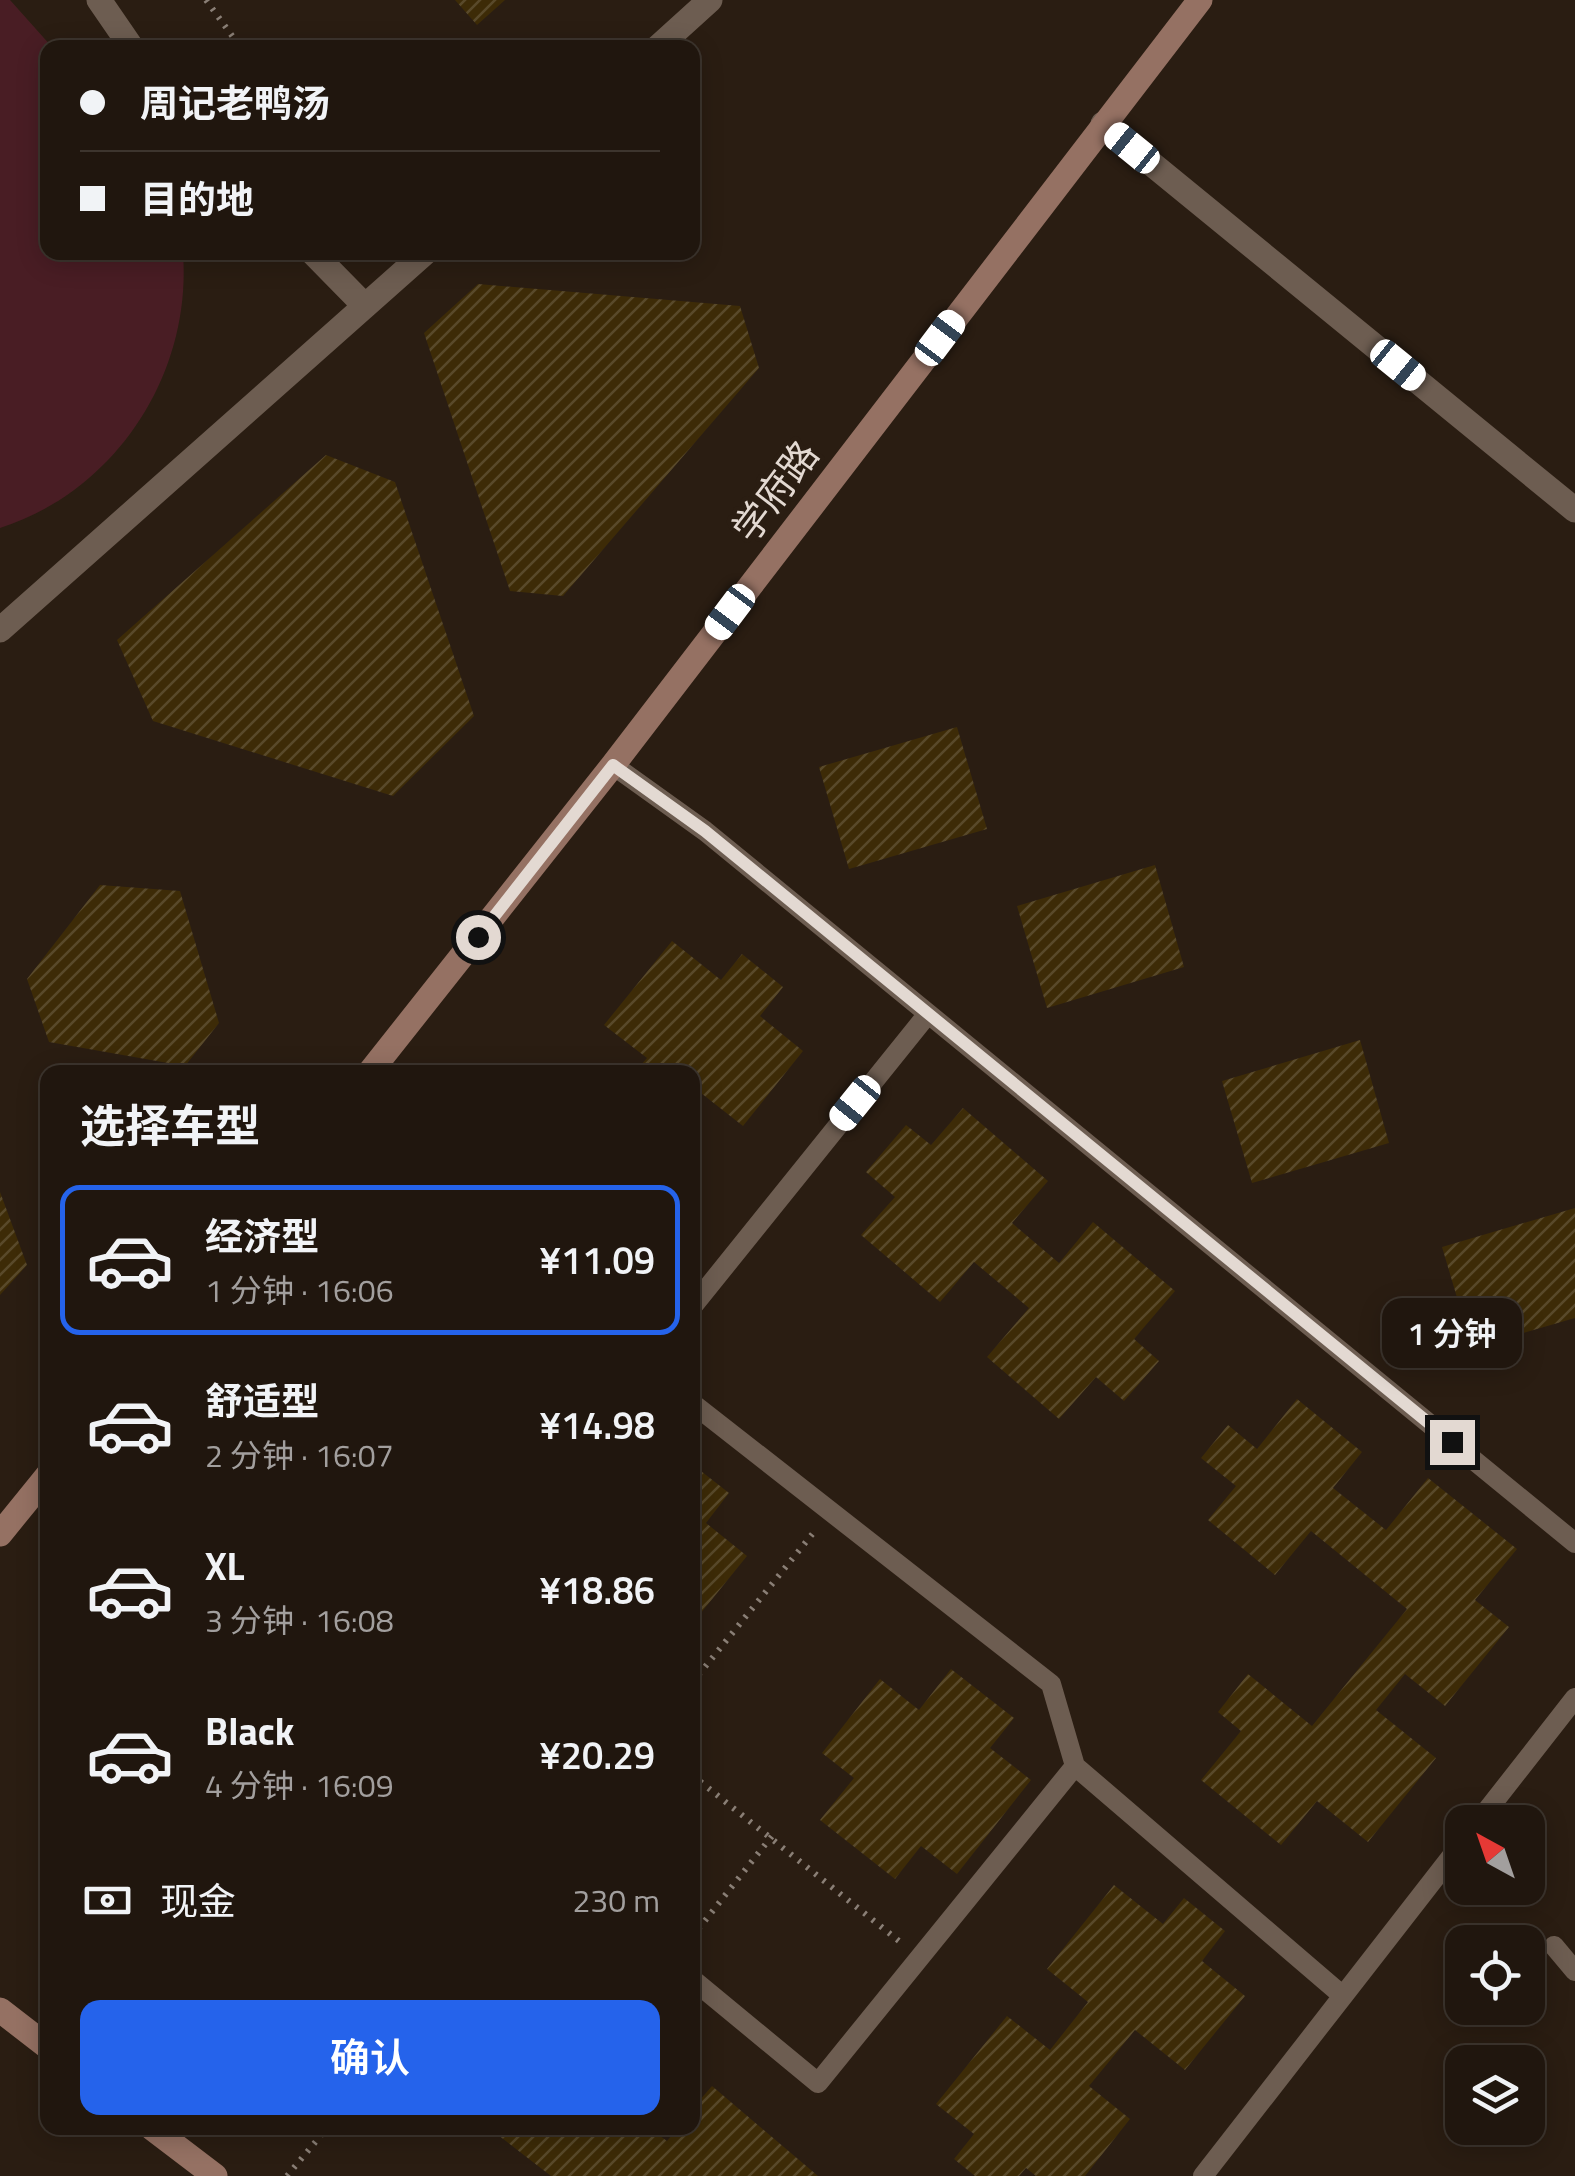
<!DOCTYPE html>
<html lang="zh">
<head>
<meta charset="utf-8">
<style>
  body { margin:0; font-family:"Titillium Web","Noto Sans SC",sans-serif; background:#281f17; color:#f1f3f6; height:100vh; display:flex; flex-direction:column; font-size:38px; white-space:nowrap }
  * { box-sizing:border-box; margin:0 }
  p { font-size:32px; color:#a29f9e }
  .icon { flex:none; width:55px; height:55px; fill:none; stroke:currentColor; stroke-width:2; stroke-linecap:round; stroke-linejoin:round }
  .map { position:relative; flex:1; overflow:hidden }
  .side { position:absolute; left:40px; top:1065px; width:660px; height:1070px; display:flex; flex-direction:column; background:#20160e; border-radius:20px; box-shadow:0 5px 25px #0003,0 0 0 2px #3d352e }
  .side>* { flex:none }
  .top-card { position:absolute; left:40px; top:40px; width:660px; height:220px; border-radius:20px; box-shadow:0 5px 25px #0003,0 0 0 2px #3d352e; display:grid; align-content:center; height:220px; padding:0 40px; background:#20160e }
  .needle { width:65px; rotate:320deg }
  .tools { position:absolute; left:1445px; top:1805px; display:grid; gap:20px }
  .tools a { display:grid; place-items:center; width:100px; height:100px; border-radius:20px; background:#20160e; box-shadow:0 5px 25px #0003,0 0 0 2px #3d352e; font-size:50px }
  .end { position:absolute; width:45px; height:45px; margin:-22px; border:12px solid #e3d9d2; background:#111; box-shadow:0 0 0 5px #111 }
  .from { border-radius:50% }
  .bubble { position:absolute; height:70px; border-radius:20px; background:#20160e; box-shadow:0 5px 25px #0003,0 0 0 2px #3d352e; font-size:32px; font-weight:600; line-height:70px; text-align:center }
  .car { position:absolute; width:30px; height:60px; margin:-30px -15px; border-radius:12px; box-shadow:0 0 8px 2px #0007; background:linear-gradient(#fff 24%,#345 0 40%,#fff 0 76%,#345 0 86%,#fff 0) }
  .top-card b { display:flex; align-items:center; gap:35px; height:95px; font-size:38px }
  .top-card b+b { border-top:2px solid #3d352e }
  .top-card i { width:25px; height:25px; background:#f1f3f6 }
  ul { padding:0; list-style:none }
  li { display:flex; align-items:center; gap:30px; height:150px; margin:0 20px 15px; padding:0 20px; border:5px solid transparent; border-radius:20px }
  li div { flex:1 }
  li b { display:block; font-size:38px }
  li em { font-style:normal; font-weight:600 }
  li.selected { border-color:#2563eb }
  li>.icon { width:90px; height:90px; stroke-width:1.5 }
  h2 { padding:0 40px; font-size:45px; line-height:120px }
  .pay { display:flex; align-items:center; gap:25px; height:110px; padding:0 40px; font-size:38px }
  .pay p { margin-inline-start:auto }
  .action { display:flex; gap:20px; margin-top:auto; padding:20px 40px }
  .action a { flex:1; height:115px; border-radius:20px; background:#2563eb; color:#fff; font-size:40px; font-weight:600; line-height:115px; text-align:center }
  .map>svg:first-child { display:block }
  .pitch { fill:#491d24 }
  .building { fill:url(#building-hatch) }
  .lines { fill:none; stroke-linecap:round; stroke-linejoin:round }
  .path { stroke:#8a7f76; stroke-width:6; stroke-dasharray:2.5 8; stroke-linecap:butt }
  .service { stroke:#6d5d51; stroke-width:20 }
  .minor { stroke:#6d5d51; stroke-width:25 }
  .secondary { stroke:#957163; stroke-width:25 }
  .route { stroke:#e3d9d2; stroke-width:12 }
  .labels { text-anchor:middle; dominant-baseline:central; stroke-width:9; stroke-linejoin:round; paint-order:stroke }
  .street-label { font-size:38px; fill:#e3d9d2; stroke:#2a1d12 }
</style>
</head>
<body>
<div class="map">
<svg width="1575" height="2176" viewBox="0 0 1575 2176">
  <defs>
    <pattern id="building-hatch" width="6" height="6" patternUnits="userSpaceOnUse" patternTransform="scale(2.5)"><rect width="6" height="6" fill="#3d2b07"/><path d="M-1 1l2-2M0 6l6-6M5 7l2-2" fill="none" stroke="#59492a"/></pattern>
  </defs>
  <rect width="100%" height="100%" fill="#2a1d12"/>
  <path class="pitch" d="M 0,0 L 10,0 L 52,47 L 48,48 L 48,252 L 183,253 C 192,374 116,491 0,528 Z"/>
  <path class="building" d="M 455,0 L 505,0 L 477,25 Z
    M 478,284 L 740,306 L 759,368 L 563,596 L 510,591 L 424,333 Z
    M 326,455 L 395,482 L 474,716 L 393,796 L 153,721 L 117,640 Z
    M 957,727 L 987,829 L 849,869 L 819,767 Z
    M 1155,865 L 1184,967 L 1047,1008 L 1017,906 Z
    M 100,885 L 180,891 L 219,1023 L 185,1066 L 49,1042 L 27,979 Z
    M 672,941 L 721,980 L 742,954 L 783,987 L 760,1016 L 803,1051 L 743,1126 L 692,1086 L 692,1072 L 635,1072 L 647,1058 L 604,1025 Z
    M 1360,1040 L 1389,1143 L 1252,1183 L 1222,1081 Z
    M 963,1108 L 1048,1181 L 1012,1223 L 1059,1263 L 1093,1222 L 1175,1291 L 1134,1339 L 1159,1361 L 1124,1401 L 1096,1377 L 1059,1419 L 987,1357 L 1029,1308 L 974,1262 L 940,1302 L 861,1235 L 895,1197 L 866,1172 L 906,1125 L 931,1145 Z
    M 0,1192 L 27,1265 L 0,1295 Z
    M 1575,1208 L 1575,1318 L 1472,1348 L 1442,1247 Z
    M 1297,1399 L 1362,1452 L 1333,1488 L 1386,1530 L 1428,1478 L 1517,1549 L 1475,1600 L 1509,1627 L 1445,1706 L 1405,1674 L 1376,1710 L 1436,1758 L 1368,1842 L 1317,1801 L 1281,1845 L 1201,1780 L 1241,1731 L 1218,1712 L 1248,1674 L 1312,1726 L 1407,1609 L 1311,1531 L 1275,1575 L 1208,1520 L 1236,1486 L 1201,1458 L 1228,1425 L 1257,1449 Z
    M 692,1464 L 729,1493 L 706,1523 L 747,1556 L 692,1624 Z
    M 951,1669 L 1014,1718 L 990,1748 L 1031,1780 L 957,1874 L 921,1846 L 895,1879 L 820,1820 L 854,1778 L 822,1753 L 880,1679 L 919,1710 Z
    M 1114,1885 L 1163,1924 L 1184,1898 L 1225,1931 L 1202,1961 L 1245,1996 L 1185,2070 L 1135,2030 L 1089,2086 L 1130,2119 L 1085,2176 L 1036,2176 L 1026,2168 L 1019,2176 L 975,2176 L 954,2159 L 974,2134 L 936,2104 L 1007,2016 L 1050,2050 L 1088,2002 L 1047,1969 Z
    M 712,2086 L 818,2176 L 551,2176 L 489,2128 L 649,2128 L 667,2141 L 678,2128 L 692,2128 L 692,2109 Z"/>
  <g class="lines">
    <path class="path" d="M 206,0 L 241,48
      M 692,1683 L 814,1532
      M 692,1775 L 899,1941
      M 692,1937 L 772,1836
      M 287,2176 L 327,2128"/>
    <path class="service" d="M 613,765 L 705,831 L 1575,1543
      M 692,1307 L 927,1015
      M 692,1403 L 1051,1684 L 1075,1766
      M 1478,1822 L 1575,1698
      M 1554,1946 L 1575,1971
      M 692,1979 L 818,2083 L 1075,1766 L 1343,1996 L 1462,1843
      M 1203,2176 L 1343,1996"/>
    <path class="minor" d="M 99,0 L 132,48
      M 657,48 L 710,0
      M 1103,124 L 1575,510
      M 312,252 L 365,306
      M 0,630 L 426,252"/>
    <path class="secondary" d="M 370,1072 L 613,765 L 1200,0
      M 0,1534 L 48,1475
      M 0,2010 L 48,2047
      M 152,2128 L 215,2176"/>
  </g>
  <g class="lines">
    <path class="route" d="M 478,937 L 613,765 L 705,831 L 1452,1442"/>
  </g>
  <g class="labels">
    <g class="street-label">
      <text transform="translate(775 491) rotate(-53)">学府路</text>
    </g>
  </g>
</svg>
<div class="tools">
<a><svg class="needle" viewBox="-14 -14 28 28"><path d="M0-13l5 13h-10z" fill="#e53935"/><path d="M0 13l5-13h-10z" fill="#a29f9e"/></svg></a>
<a><svg class="icon" aria-label="locate" viewBox="0 0 24 24"><circle cx="12" cy="12" r="6"/><path d="M12 2v4M12 18v4M2 12h4M18 12h4"/></svg></a>
<a><svg class="icon" aria-label="layers" viewBox="0 0 24 24"><path d="M12 4l9 5-9 5-9-5zM3 14l9 5 9-5"/></svg></a>
</div>
<i class="end from" style="left:478px;top:937px"></i>
<i class="end" style="left:1452px;top:1442px"></i>
<div class="bubble" style="left:1382px;top:1298px;width:140px">1 分钟</div>
<i class="car" style="left:1132px;top:148px;rotate:309deg"></i>
<i class="car" style="left:940px;top:338px;rotate:37deg"></i>
<i class="car" style="left:1398px;top:365px;rotate:129deg"></i>
<i class="car" style="left:730px;top:612px;rotate:217deg"></i>
<i class="car" style="left:855px;top:1103px;rotate:219deg"></i>
<div class="top-card">
<b><i class="from"></i>周记老鸭汤</b>
<b><i></i>目的地</b>
</div>
<section class="side">
<h2>选择车型</h2>
<ul>
<li class="selected"><svg class="icon" aria-label="car" viewBox="0 0 24 24"><path d="M5 17H2v-5l4-1 3-4h7l3 4 3 1v5h-3M9 17h6M6 11h13"/><circle cx="7" cy="17" r="2"/><circle cx="17" cy="17" r="2"/></svg><div><b>经济型</b><p>1 分钟 · 16:06</p></div><em>¥11.09</em></li>
<li><svg class="icon" aria-label="car" viewBox="0 0 24 24"><path d="M5 17H2v-5l4-1 3-4h7l3 4 3 1v5h-3M9 17h6M6 11h13"/><circle cx="7" cy="17" r="2"/><circle cx="17" cy="17" r="2"/></svg><div><b>舒适型</b><p>2 分钟 · 16:07</p></div><em>¥14.98</em></li>
<li><svg class="icon" aria-label="car" viewBox="0 0 24 24"><path d="M5 17H2v-5l4-1 3-4h7l3 4 3 1v5h-3M9 17h6M6 11h13"/><circle cx="7" cy="17" r="2"/><circle cx="17" cy="17" r="2"/></svg><div><b>XL</b><p>3 分钟 · 16:08</p></div><em>¥18.86</em></li>
<li><svg class="icon" aria-label="car" viewBox="0 0 24 24"><path d="M5 17H2v-5l4-1 3-4h7l3 4 3 1v5h-3M9 17h6M6 11h13"/><circle cx="7" cy="17" r="2"/><circle cx="17" cy="17" r="2"/></svg><div><b>Black</b><p>4 分钟 · 16:09</p></div><em>¥20.29</em></li>
</ul>
<div class="pay"><svg class="icon" aria-label="cash" viewBox="0 0 24 24"><path d="M3 7h18v10H3z"/><circle cx="12" cy="12" r="2"/></svg>现金<p>230 m</p></div>
<div class="action"><a>确认</a></div>
</section>
</div>
</body>
</html>
